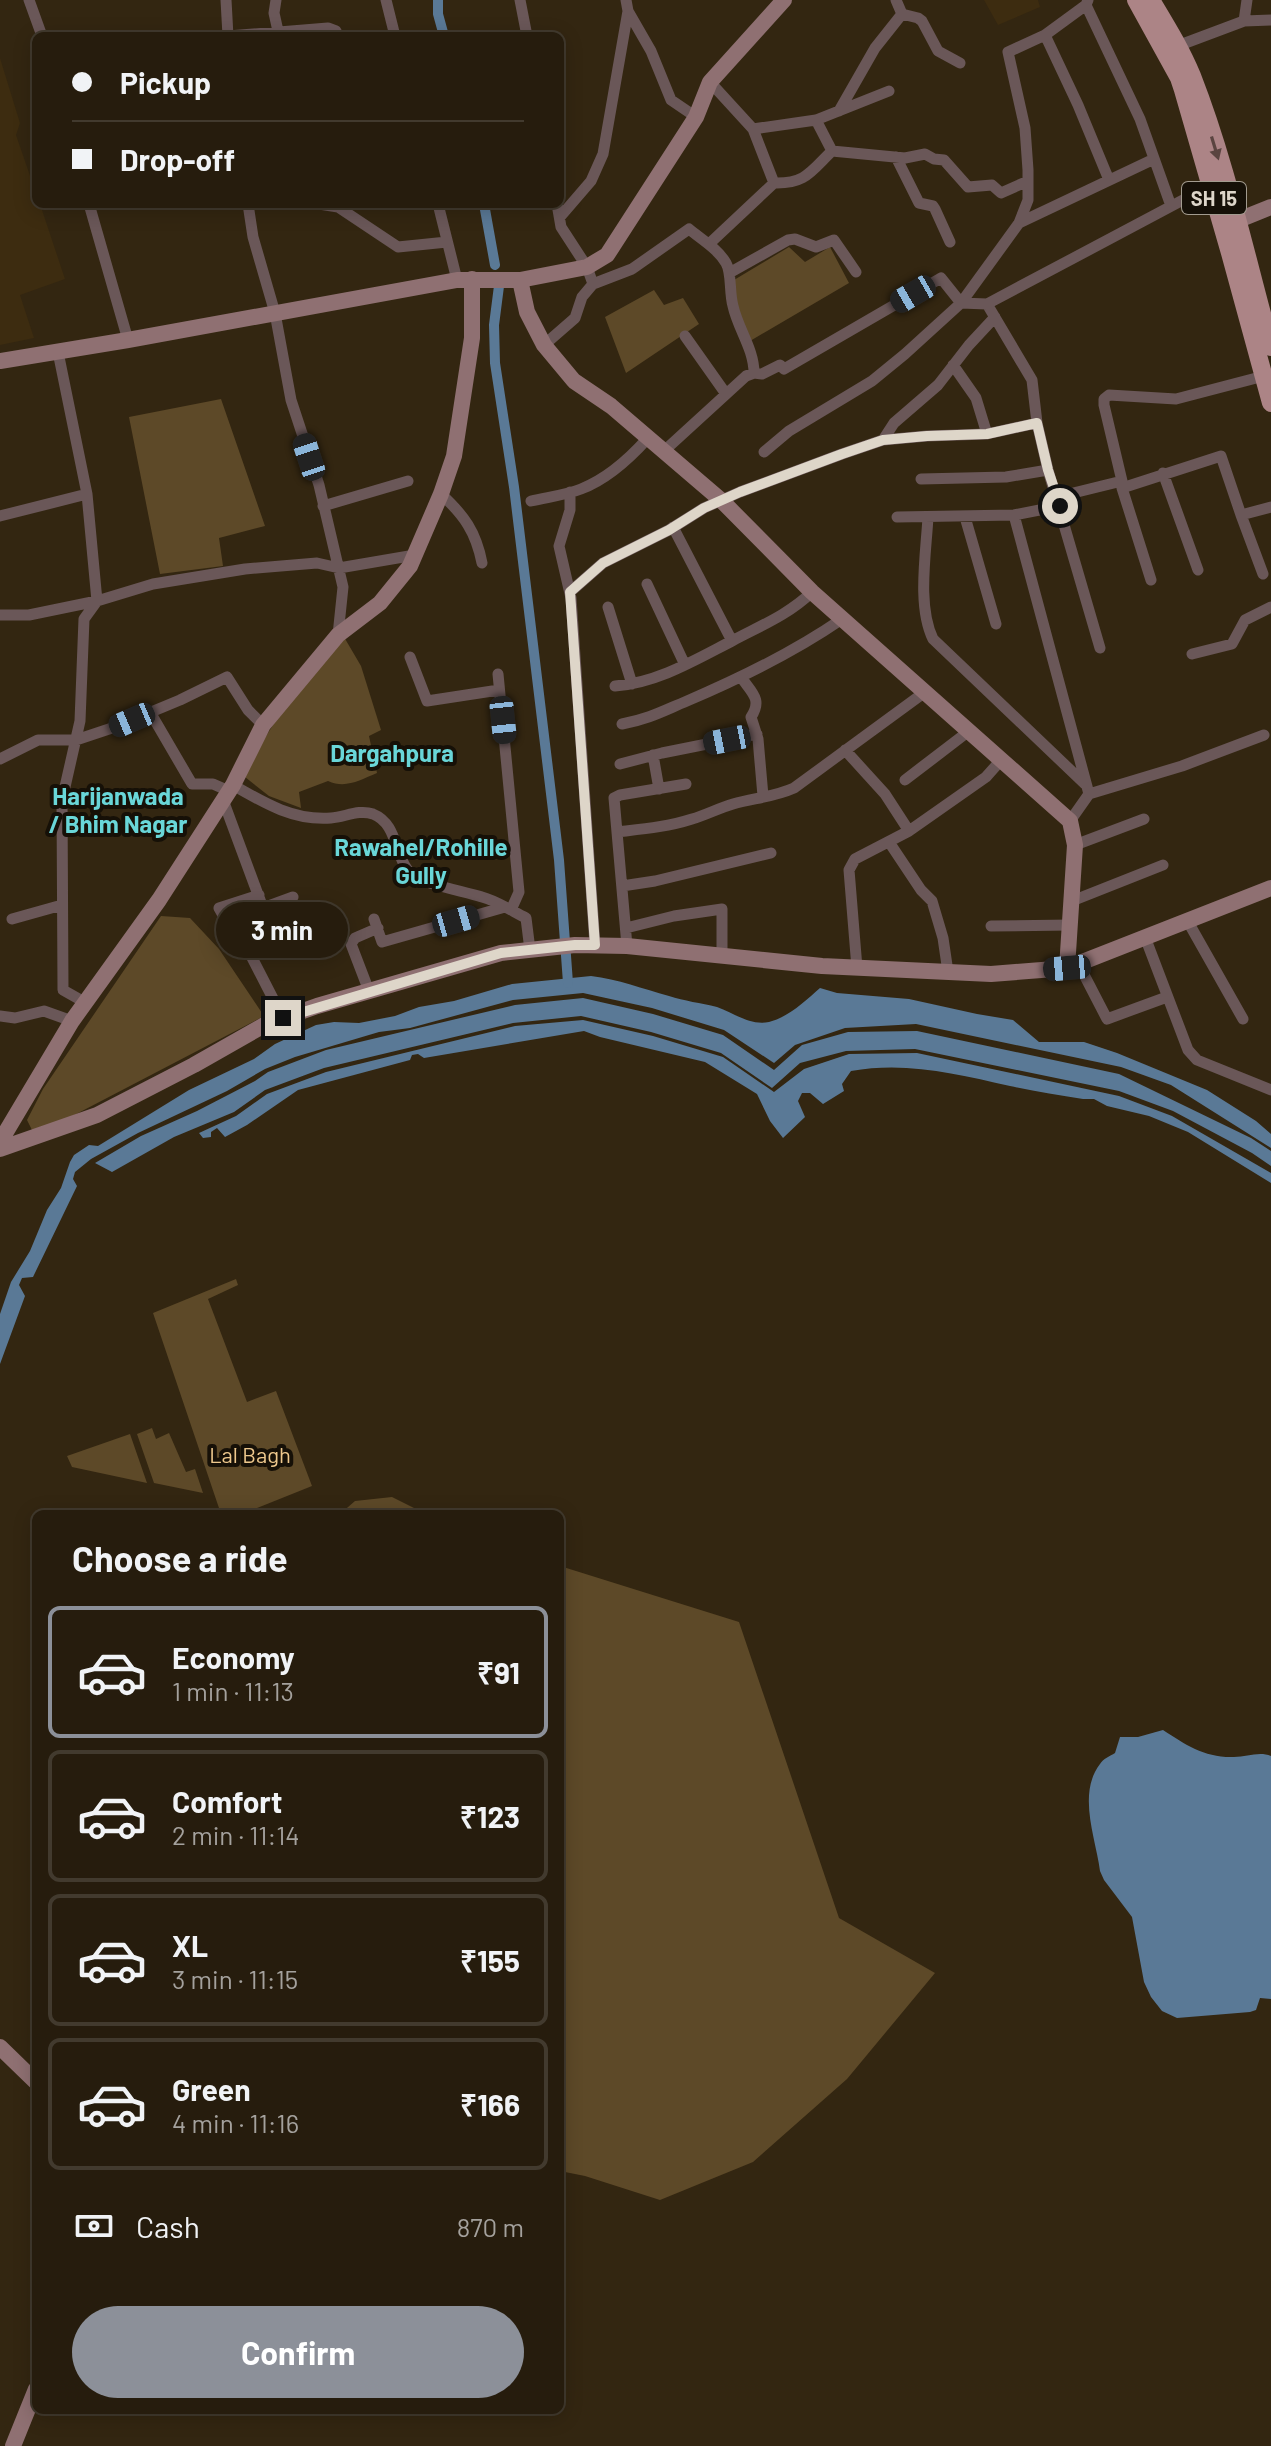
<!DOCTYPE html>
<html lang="en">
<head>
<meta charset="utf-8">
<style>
  body { margin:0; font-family:Barlow,sans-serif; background:#2e2516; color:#f1f3f6; height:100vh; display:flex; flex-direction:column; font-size:30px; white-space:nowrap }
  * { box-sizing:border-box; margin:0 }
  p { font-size:26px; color:#a4a19d }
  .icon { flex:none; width:44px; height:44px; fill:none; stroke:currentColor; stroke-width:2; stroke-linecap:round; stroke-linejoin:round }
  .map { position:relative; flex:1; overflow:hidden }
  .panel { position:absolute; left:32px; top:1510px; width:532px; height:904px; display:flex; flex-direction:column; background:#261c0d; border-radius:12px; box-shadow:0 4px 20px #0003,0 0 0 2px #423a2e }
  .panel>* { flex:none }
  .hud { position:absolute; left:32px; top:32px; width:532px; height:176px; border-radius:12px; box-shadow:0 4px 20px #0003,0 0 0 2px #423a2e; display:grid; align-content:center; height:176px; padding:0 40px; background:#261c0d }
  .end { position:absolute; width:36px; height:36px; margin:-18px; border:10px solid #ded6c9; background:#111; box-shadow:0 0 0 4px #111 }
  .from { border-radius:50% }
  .bubble { position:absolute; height:56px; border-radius:28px; background:#261c0d; box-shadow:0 4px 20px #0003,0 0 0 2px #423a2e; font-size:26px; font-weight:700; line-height:56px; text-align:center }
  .car { position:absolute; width:24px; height:48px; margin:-24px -12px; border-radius:10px; box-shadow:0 0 6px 2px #0007; background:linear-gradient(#222 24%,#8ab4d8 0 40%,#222 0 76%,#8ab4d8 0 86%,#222 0) }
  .hud b { display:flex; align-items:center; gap:28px; height:76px; font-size:30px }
  .hud b+b { border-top:2px solid #423a2e }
  .hud i { width:20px; height:20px; background:#f1f3f6 }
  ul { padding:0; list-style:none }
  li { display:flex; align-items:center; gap:24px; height:132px; margin:0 16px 12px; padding:0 24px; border:4px solid #423a2e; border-radius:12px }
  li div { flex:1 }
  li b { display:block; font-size:30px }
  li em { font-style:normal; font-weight:700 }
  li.current { border-color:#8c9099 }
  li>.icon { width:72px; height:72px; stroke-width:1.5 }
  h2 { padding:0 40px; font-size:36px; line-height:96px }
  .pay { display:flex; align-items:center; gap:20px; height:88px; padding:0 40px; font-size:30px }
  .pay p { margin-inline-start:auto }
  .button { display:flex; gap:16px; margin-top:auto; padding:16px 40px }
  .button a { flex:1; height:92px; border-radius:48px; background:#8c9099; color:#fff; font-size:32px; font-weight:700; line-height:92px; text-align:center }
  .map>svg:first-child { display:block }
  .built { fill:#3d2c10 }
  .green { fill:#5d4928 }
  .water { fill:#5a7996 }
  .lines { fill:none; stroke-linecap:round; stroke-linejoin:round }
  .canal { stroke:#5a7996; stroke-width:10 }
  .street { stroke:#6a5758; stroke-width:11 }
  .secondary { stroke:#8f7072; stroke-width:16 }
  .primary { stroke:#ac8486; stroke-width:18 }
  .oneway { fill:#5a4440 }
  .route { stroke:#ded6c9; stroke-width:10 }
  .labels { text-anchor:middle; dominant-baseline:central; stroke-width:8; stroke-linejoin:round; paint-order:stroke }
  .shield { fill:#161007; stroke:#a29b8f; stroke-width:2 }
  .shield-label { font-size:20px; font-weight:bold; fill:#ded6c9 }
  .park-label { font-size:22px; fill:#eec88d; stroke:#161007 }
  .neighbourhood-label { font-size:24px; font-weight:bold; fill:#69d6d8; stroke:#161007 }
</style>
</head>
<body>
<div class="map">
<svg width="1271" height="2446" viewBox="0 0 1271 2446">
  <rect width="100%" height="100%" fill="#332611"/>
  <path class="built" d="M 984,0 L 1038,0 L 1040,7 L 998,25 Z
    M 0,58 L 20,123 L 16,135 L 36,193 L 36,204 L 40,204 L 65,279 L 20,295 L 34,338 L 0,345 Z"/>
  <path class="green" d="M 789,247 L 805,262 L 830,247 L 849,283 L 750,341 L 737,307 L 734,280 Z
    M 654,290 L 664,305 L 683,298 L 699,324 L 626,373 L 605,317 Z
    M 221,399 L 265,526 L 219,538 L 223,566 L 160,574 L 129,417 Z
    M 344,637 L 361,666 L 381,730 L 369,736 L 377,773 C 360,780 346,789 328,781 L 299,792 L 301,808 L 269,796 L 245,777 L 263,741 L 288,701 Z
    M 161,916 L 190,918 L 219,949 L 264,1016 L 59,1123 L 32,1130 L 27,1120 L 43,1089 Z
    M 236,1279 L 238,1285 L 208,1299 L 247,1402 L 276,1391 L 312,1486 L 242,1514 L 221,1514 L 153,1313 Z
    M 152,1428 L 156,1439 L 169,1433 L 186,1472 L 195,1469 L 203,1493 L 154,1483 L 137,1434 Z
    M 130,1434 L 147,1483 L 72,1467 L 67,1456 Z
    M 392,1497 L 426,1514 L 340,1514 L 355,1501 Z
    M 560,1566 L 739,1622 L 839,1918 L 935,1973 L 847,2079 L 753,2162 L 660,2200 L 585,2176 L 560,2171 Z"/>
  <path class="water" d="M 591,976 C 618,979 643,989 669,996 C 684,1001 701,1003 717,1007 C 734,1013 750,1026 769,1022 C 789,1017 805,1001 820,988 L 837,993 L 909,999 L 977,1014 L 1013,1020 L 1039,1042 L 1084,1042 L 1117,1053 L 1207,1090 L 1256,1121 L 1271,1134 L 1271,1148 L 1171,1085 L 1121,1067 L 916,1024 L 845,1028 L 795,1045 L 774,1063 L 724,1030 L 652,1008 L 583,993 L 513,1000 L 410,1028 L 379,1032 L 295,1057 L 265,1069 L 227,1091 L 138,1133 L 91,1159 L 75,1172 L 73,1179 L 77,1186 L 33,1277 L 22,1278 L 19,1285 L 25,1296 L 0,1364 L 0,1314 L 11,1282 L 30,1251 L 47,1210 L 61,1188 L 70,1162 L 74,1155 L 89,1145 L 98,1146 L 189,1090 L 254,1059 L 275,1044 L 316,1025 L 334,1022 L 359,1023 L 395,1016 L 419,1007 L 454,1001 L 512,984 Z
    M 583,998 L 653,1014 L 723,1035 L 774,1070 L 802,1045 L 848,1032 L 917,1031 L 1119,1074 L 1251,1138 L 1271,1151 L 1271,1166 L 1252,1153 L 1173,1111 L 1119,1091 L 915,1049 L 846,1051 L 800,1063 L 772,1088 L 721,1053 L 651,1032 L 581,1016 L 513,1023 L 324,1068 L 265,1090 L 234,1112 L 174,1137 L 112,1172 L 95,1163 L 141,1136 L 197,1111 L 255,1081 L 268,1072 L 326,1050 L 515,1005 Z
    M 583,1020 L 653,1036 L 723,1057 L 774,1092 L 804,1069 L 849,1054 L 917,1053 L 1119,1096 L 1172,1116 L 1271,1173 L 1271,1183 L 1188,1132 L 1149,1116 L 1107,1106 L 1094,1099 L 1083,1099 C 1058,1095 1034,1091 1010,1086 C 957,1074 906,1061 851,1071 L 842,1084 L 844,1091 L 823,1104 L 810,1093 L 802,1093 L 798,1101 L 805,1117 L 783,1138 L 770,1121 L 757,1094 L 705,1062 L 600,1037 L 584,1031 L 424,1058 L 418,1054 L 412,1055 L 410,1060 L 298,1090 L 247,1125 L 225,1137 L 217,1128 L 211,1132 L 211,1137 L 203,1138 L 199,1133 L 236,1116 L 267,1094 L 326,1072 L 515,1026 Z
    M 1163,1730 C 1186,1745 1205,1758 1234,1757 C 1247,1757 1259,1751 1271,1756 L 1271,1999 L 1260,1998 L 1256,2010 L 1250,2012 L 1177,2018 L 1162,2011 L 1151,1997 L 1144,1982 L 1132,1917 L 1104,1880 L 1100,1871 C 1096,1839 1077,1794 1100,1764 C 1103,1759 1110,1756 1115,1753 L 1120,1737 L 1138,1737 Z"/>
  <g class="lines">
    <path class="canal" d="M 438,0 L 438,14 L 444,36
      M 484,204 L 495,265
      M 499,286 L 494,325 L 495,363 L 514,487 L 559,860 L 568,983"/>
    <path class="street" d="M 29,0 L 42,36
      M 226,0 L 228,36
      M 276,0 L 274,13 L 278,31
      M 386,0 L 395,36
      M 520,0 L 527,36
      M 626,0 L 628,11 L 651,51 L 671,100 L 696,117
      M 896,0 L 902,14
      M 1086,5 L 1140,119 L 1171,206
      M 902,14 L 918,18 L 922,21 L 938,51 L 960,63
      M 1244,21 L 1247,0
      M 1045,35 L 1078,105 L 1109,180
      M 228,36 L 328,28 L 336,31 L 338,36
      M 1172,48 L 1244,21 L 1271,20
      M 710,82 L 753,129 L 816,120 L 889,91
      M 839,111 L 875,48 L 902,14
      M 816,120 L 832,151 L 905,158 L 925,154 L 934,159 L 944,160 L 968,187 L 992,185 L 1001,193 L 1028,181
      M 753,129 L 774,183
      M 896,157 L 919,203 L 933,206 L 935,209 L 950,242
      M 89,204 L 128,340
      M 248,204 L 253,237 L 275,313 L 291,400 L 319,485 L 343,587 L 338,635
      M 319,204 L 338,207 L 398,247 L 447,242
      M 438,204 L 457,280
      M 557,204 L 561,227 L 587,267 L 593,284
      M 560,217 L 591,181 L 603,154 L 628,11
      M 1019,223 L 1154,159
      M 709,244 L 774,183 C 806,184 811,171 832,151
      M 731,272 L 788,240 L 795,239 L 816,247 L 834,240 L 856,272
      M 685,336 L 726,394
      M 544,345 L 575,318 L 582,297 L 593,284 L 632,269 L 689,229 C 701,239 718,249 726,263 C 732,273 729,292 733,306 C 738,329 754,349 754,373
      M 58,352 L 87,494 L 97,601 L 84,619 L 80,721 L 62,800 L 63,990 L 86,1003
      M 953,365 L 976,398 L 987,434
      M 883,440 L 894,423 L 938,385 L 969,345 L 995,317
      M 664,451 L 746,376 L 754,373 L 762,374 L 780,365 L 784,369 L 941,278 L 961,303 L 987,304
      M 764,452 L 789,431 L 872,381 L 905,354 L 961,303 L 1019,223 L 1028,200 L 1028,170 L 1025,128 L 1008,52 L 1045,35 L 1086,5 L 1088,0
      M 1163,473 L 1198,570
      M 921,479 L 1006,477 L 1048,470
      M 1122,481 L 1104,405 L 1104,399 L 1109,395 L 1176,399 L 1264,376
      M 1122,488 L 1151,580
      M 570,492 L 570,510 L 559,546 L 571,598 L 595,945
      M 441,494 C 464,515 476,532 482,563
      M 1057,497 L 1122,481 L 1122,488 L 1221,456 L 1241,515 L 1271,507
      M 531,501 C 548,497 566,495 581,489 C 607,479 629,459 647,439
      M 323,506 L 408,481
      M 1014,515 L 1089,794 L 1070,821
      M 1241,515 L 1263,574
      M 0,516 L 87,494
      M 897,517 L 1014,515 L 1060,506
      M 928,517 C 926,554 917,606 933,639 L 1085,784
      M 965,517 L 996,624
      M 673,527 L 732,641
      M 647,584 L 685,665
      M 570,592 L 603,563 L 669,530 L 704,508 L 740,492 L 842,454 L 883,440 L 927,436 L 987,434 L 1037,423
      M 608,607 L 632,684
      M 0,615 L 29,615 L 97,601 L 153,584 L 245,569 L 317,563 L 339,568 L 415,555
      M 1100,648 L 1048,470 L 1037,423 L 1032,380 L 987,304 L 1213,184
      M 1192,654 L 1232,644 L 1245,620 L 1271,607
      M 410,657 L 427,701 L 499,690
      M 498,674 L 519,892 L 511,910
      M 741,677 C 751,692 763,699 751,717 L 758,739 L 763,796
      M 615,686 C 657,683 695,660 732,641 C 760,626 788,615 812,592
      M 150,712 L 192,784 L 213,784 L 229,791
      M 622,724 C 649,719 663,711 687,701 C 741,678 794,652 842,619
      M 845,750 L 885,794 L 909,831
      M 653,755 L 659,789
      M 0,759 L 38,740 L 76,740 L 115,727 L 180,700 L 227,677 L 248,710 L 263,725
      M 620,764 L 662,753 L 757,734
      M 905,780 L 969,731
      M 233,785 C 264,803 294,821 331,818 C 345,817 359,809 373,814 C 401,825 393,865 417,878 C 430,885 466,892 482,897 C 497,901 512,911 526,918 L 530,950
      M 1089,794 L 1182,766 L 1264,735
      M 223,800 L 263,908 L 293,897
      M 617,832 C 643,829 667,827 692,819 C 706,815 719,808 733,804 C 754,798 774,797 794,788 L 925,692
      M 889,842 L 921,890 L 932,901 L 943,938 L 948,972
      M 1075,845 L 1144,819
      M 622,886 L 655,881 L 771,853
      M 259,895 L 219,908 L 228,924 L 246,946 L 283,1018
      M 1072,901 L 1163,865
      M 12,919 L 62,905
      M 374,919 L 382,942 L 505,907
      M 1187,920 L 1243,1019
      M 991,926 L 1071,925
      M 626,928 L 674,916 L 722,909 L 722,956
      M 1145,937 L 1188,1050 L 1197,1060 L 1271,1090
      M 627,946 L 614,798 L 620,795 L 686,784
      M 1078,963 L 1107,1019 L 1167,997
      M 857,968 L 849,870 L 855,859 L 909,831 L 986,777 L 1001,760
      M 369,991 L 351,944 L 355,938 L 378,928
      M 0,1016 L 15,1018 L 44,1011 L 72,1021"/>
    <path class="secondary" d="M 1236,221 L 1271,207
      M 520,280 L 527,312 L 544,345 L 574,381 L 611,406 L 722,501 L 812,592 L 1070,821 L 1075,845 L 1067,968
      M 0,361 L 128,340 L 457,280 L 520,280 L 587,267 L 607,255 L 696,117 L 710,82 L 784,0
      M 0,1142 L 72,1021 L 159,900 L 233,785 L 263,725 L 338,635 L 380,603 L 410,566 L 441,494 L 454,456 L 472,338 L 472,279
      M 0,1149 L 97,1115 L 194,1065 L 266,1024 L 317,1006 L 501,953 L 575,945 L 627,946 L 822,966 L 991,974 L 1067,968 L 1271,888
      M 0,2047 L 36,2082
      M 13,2446 L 36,2389"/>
    <path class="primary" d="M 1136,0 L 1179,78 L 1183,90 L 1230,253 L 1271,403
      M 1151,0 C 1166,25 1181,49 1192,76 C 1226,163 1246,257 1271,347"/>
  </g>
  <defs><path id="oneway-solid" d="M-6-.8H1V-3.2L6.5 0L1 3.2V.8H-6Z" transform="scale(2)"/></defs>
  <use class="oneway" href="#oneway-solid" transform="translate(1215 148) rotate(73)"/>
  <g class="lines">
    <path class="route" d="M 283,1018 L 501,953 L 575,945 L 595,945 L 570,592 L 603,563 L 669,530 L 704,508 L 740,492 L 842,454 L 883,440 L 927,436 L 987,434 L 1037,423 L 1048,470 L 1060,506"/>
  </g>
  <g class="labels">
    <rect class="shield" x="1182" y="182" width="64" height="32" rx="6"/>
    <g class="shield-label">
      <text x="1214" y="198">SH 15</text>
    </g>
    <g class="park-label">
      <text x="250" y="1454">Lal Bagh</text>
    </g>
    <g class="neighbourhood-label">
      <text x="392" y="752">Dargahpura</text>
      <text x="118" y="795">Harijanwada<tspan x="118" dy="28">/ Bhim Nagar</tspan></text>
      <text x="421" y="846">Rawahel/Rohille<tspan x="421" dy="28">Gully</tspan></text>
    </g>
  </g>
</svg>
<i class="end from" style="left:1060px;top:506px"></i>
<i class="end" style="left:283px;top:1018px"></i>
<div class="bubble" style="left:216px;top:902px;width:132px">3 min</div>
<i class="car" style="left:913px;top:294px;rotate:240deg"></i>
<i class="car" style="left:309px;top:457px;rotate:342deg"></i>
<i class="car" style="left:132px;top:720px;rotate:247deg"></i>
<i class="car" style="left:503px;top:720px;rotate:174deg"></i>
<i class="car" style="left:727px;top:740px;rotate:259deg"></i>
<i class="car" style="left:456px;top:921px;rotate:74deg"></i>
<i class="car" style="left:1067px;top:968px;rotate:265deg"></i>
<div class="hud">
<b><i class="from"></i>Pickup</b>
<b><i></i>Drop-off</b>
</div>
<section class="panel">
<h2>Choose a ride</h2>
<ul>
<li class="current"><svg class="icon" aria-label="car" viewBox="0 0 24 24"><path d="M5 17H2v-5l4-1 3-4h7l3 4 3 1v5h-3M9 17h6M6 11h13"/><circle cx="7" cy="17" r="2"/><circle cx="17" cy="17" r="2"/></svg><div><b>Economy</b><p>1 min · 11:13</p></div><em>₹91</em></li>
<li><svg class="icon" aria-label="car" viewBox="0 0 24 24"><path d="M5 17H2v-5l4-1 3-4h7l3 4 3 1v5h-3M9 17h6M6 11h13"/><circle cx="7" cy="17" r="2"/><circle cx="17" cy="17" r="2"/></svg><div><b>Comfort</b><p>2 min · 11:14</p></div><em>₹123</em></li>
<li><svg class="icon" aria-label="car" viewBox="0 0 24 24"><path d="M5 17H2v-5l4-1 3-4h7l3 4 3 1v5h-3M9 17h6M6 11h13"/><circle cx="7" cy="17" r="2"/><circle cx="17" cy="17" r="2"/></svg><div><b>XL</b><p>3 min · 11:15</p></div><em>₹155</em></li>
<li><svg class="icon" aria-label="car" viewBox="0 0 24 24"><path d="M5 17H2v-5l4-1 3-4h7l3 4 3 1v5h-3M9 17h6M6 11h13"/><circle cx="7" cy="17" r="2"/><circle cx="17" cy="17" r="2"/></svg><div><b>Green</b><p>4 min · 11:16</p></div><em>₹166</em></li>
</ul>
<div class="pay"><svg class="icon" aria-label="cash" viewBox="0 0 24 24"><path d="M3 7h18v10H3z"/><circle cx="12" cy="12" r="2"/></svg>Cash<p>870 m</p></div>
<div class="button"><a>Confirm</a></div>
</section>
</div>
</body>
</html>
